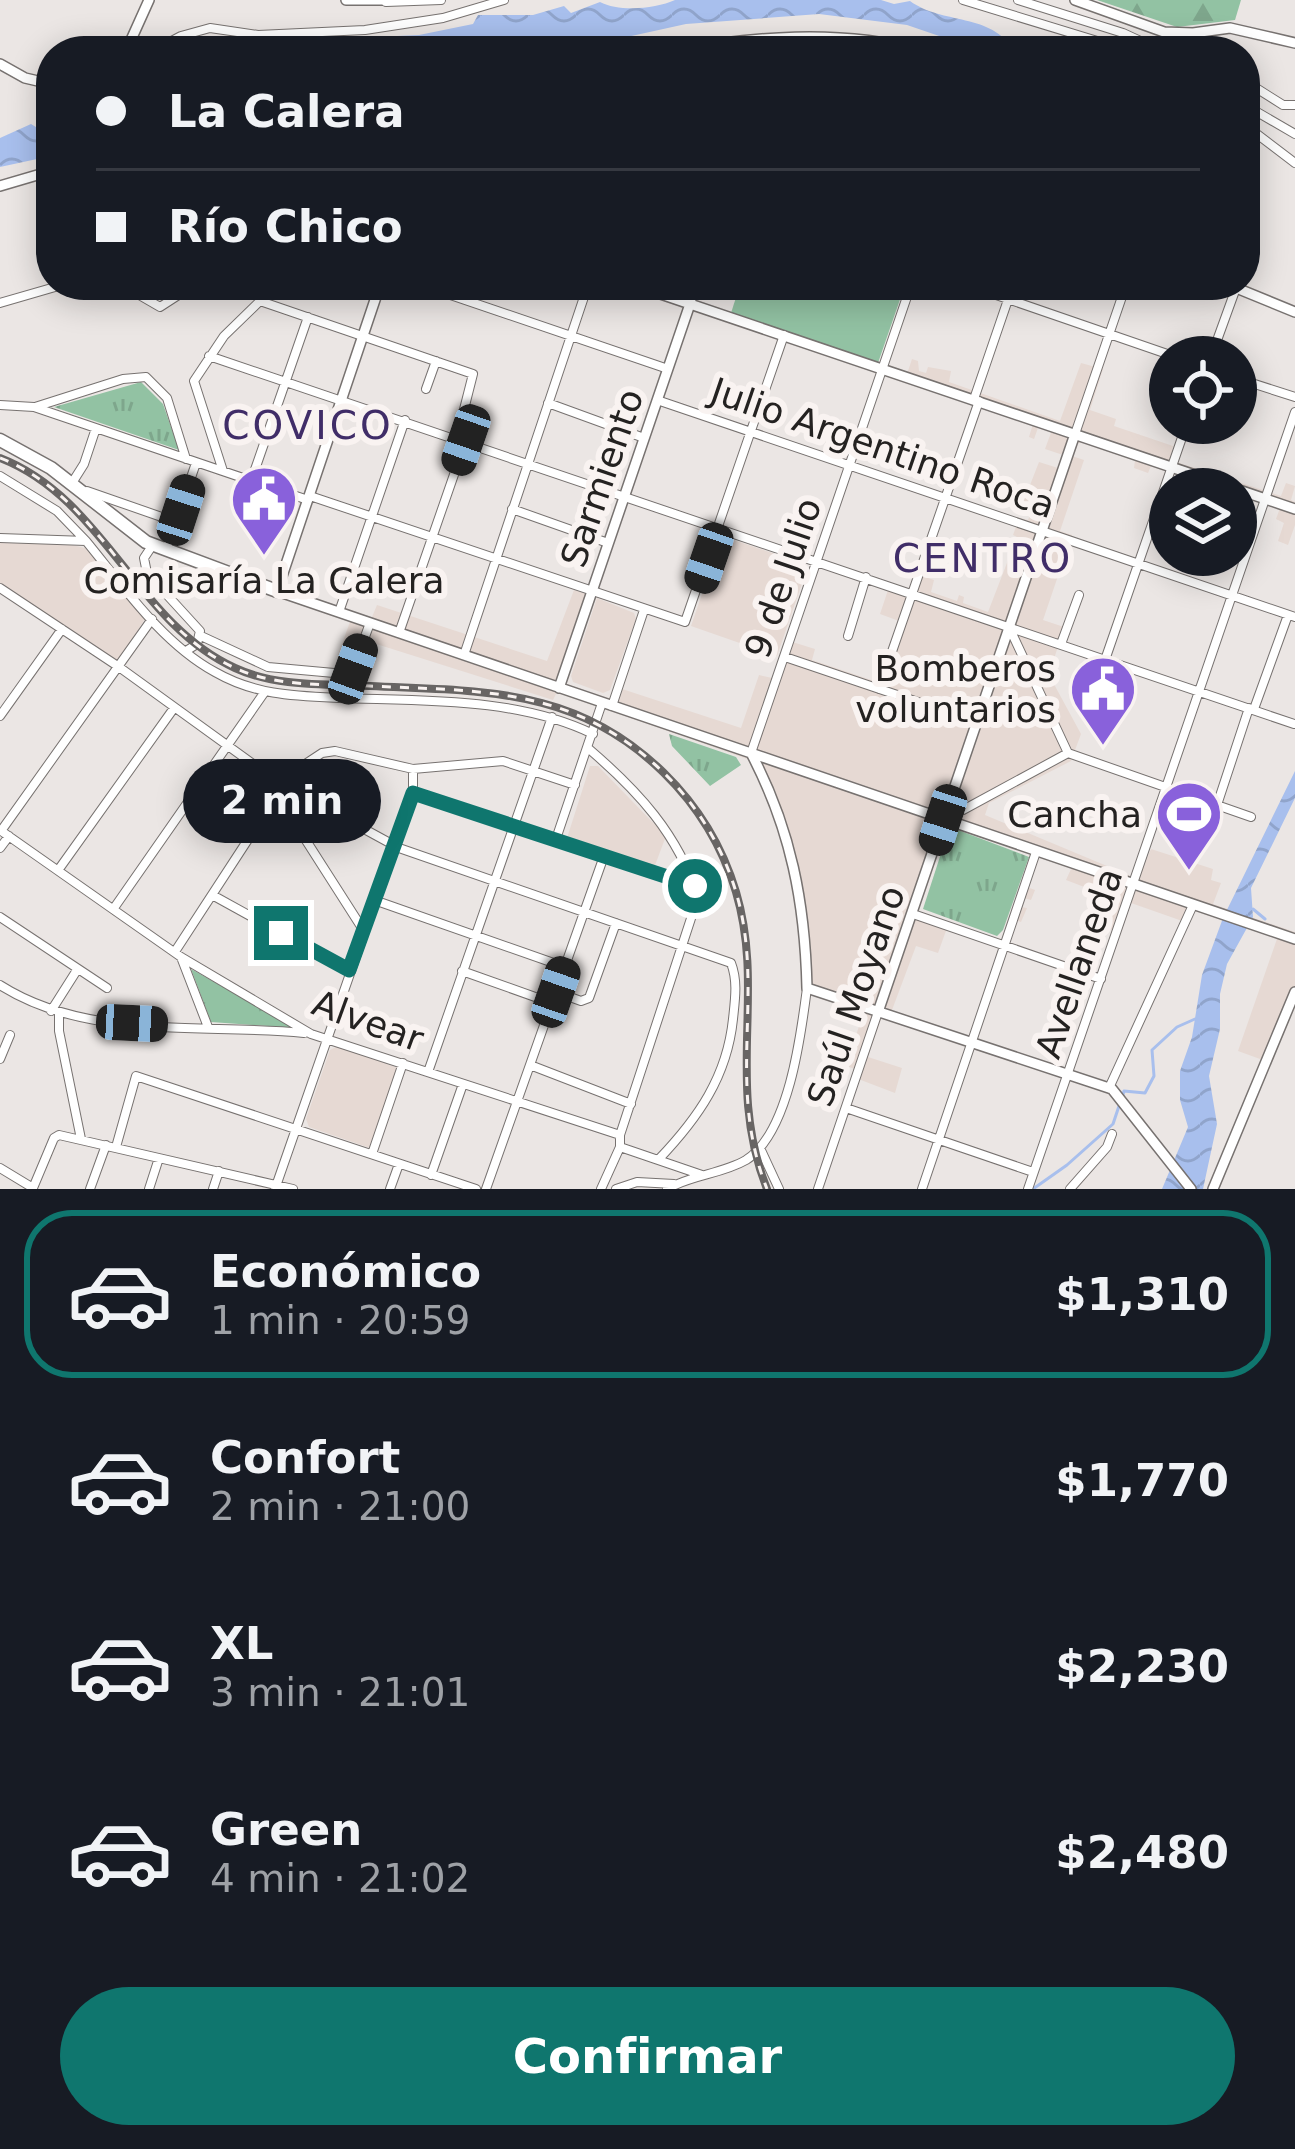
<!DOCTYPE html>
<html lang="es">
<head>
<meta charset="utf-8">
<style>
  body { margin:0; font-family:"DejaVu Sans",sans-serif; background:#242831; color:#f1f3f6; height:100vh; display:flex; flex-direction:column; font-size:45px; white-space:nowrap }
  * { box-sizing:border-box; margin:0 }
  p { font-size:39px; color:#9ea1a6 }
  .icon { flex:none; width:66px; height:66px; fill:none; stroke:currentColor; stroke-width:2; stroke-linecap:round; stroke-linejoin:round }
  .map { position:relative; height:1189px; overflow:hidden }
  .drawer { display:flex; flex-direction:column; background:#171b24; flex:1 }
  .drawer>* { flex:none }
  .banner { position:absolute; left:36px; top:36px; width:1224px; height:264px; border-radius:48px; box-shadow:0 6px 30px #0003; display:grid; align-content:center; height:264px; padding:0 60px; background:#171b24 }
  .tools { position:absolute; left:1149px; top:336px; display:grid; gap:24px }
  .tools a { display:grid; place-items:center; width:108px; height:108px; border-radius:50%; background:#171b24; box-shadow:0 6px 30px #0003; font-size:60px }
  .end { position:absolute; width:54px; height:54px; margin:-27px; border:15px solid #0f766e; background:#fff; box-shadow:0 0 0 6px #fff }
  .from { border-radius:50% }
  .bubble { position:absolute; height:84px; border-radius:42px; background:#171b24; box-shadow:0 6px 30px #0003; font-size:39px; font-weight:800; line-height:84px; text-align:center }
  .car { position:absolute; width:36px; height:72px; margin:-36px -18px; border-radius:15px; box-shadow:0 0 9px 3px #0007; background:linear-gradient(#222 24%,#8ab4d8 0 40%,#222 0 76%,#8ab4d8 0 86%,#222 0) }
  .banner b { display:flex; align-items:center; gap:42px; height:114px; font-size:45px }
  .banner b+b { border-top:3px solid #363941 }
  .banner i { width:30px; height:30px; background:#f1f3f6 }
  ul { padding:21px 0 0; list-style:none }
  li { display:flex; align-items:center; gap:36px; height:168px; margin:0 24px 18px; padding:0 36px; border:6px solid transparent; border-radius:48px }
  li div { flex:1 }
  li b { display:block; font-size:45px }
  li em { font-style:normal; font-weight:800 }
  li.on { border-color:#0f766e }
  li>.icon { width:108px; height:108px; stroke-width:1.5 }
  .primary-button { display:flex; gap:24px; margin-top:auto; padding:24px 60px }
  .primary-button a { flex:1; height:138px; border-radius:72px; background:#0f766e; color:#fff; font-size:48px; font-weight:800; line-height:138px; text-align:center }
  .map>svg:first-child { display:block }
  .built { fill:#e6d9d3 }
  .forest { fill:url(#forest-firs) }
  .park { fill:url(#park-tufts) }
  .pitch { fill:#92c2a3 }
  .water { fill:url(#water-waves) }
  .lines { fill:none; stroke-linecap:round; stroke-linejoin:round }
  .stream { stroke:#a8bfed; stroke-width:3 }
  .minor-casing { stroke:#777270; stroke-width:10 }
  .tertiary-casing { stroke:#777270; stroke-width:12 }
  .primary-casing { stroke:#777270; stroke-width:15 }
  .minor { stroke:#fff; stroke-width:8 }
  .tertiary { stroke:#fff; stroke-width:9 }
  .primary { stroke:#fff; stroke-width:12 }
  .rail-casing { stroke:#686564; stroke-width:8 }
  .rail { stroke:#f9f3f1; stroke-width:3; stroke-dasharray:9; stroke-linecap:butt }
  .route { stroke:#0f766e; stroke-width:15 }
  .labels { text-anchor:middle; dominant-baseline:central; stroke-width:12; stroke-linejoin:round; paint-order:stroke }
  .street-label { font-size:36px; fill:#242221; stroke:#f9f3f1 }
  .poi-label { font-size:36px; fill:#242221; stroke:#f9f3f1; text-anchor:end }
  .neighbourhood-label { font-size:39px; letter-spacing:3px; fill:#402d68; stroke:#f9f3f1 }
</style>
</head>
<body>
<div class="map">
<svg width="1295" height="1189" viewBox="0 0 1295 1189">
  <defs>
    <pattern id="forest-firs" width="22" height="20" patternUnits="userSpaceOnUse" patternTransform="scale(3)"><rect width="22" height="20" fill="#92c2a3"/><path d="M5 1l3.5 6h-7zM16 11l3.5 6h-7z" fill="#7ea68c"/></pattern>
    <pattern id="park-tufts" width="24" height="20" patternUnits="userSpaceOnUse" patternTransform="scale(3)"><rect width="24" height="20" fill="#92c2a3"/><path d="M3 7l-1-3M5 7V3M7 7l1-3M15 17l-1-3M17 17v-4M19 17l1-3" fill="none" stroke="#7ea68c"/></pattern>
    <pattern id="water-waves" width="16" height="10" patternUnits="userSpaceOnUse" patternTransform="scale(3)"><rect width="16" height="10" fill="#a8bfed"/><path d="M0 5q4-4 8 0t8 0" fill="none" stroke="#90a4cb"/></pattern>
  </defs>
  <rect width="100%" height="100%" fill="#ebe6e4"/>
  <path class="built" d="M 912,359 L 918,361 L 919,371 L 926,373 L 928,367 L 951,371 L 949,382 L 1060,421 L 1081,363 L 1103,369 L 1090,410 L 1116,419 L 1114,426 L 1173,446 L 1170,460 L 1281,496 L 1286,483 L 1295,486 L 1291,500 L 1295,502 L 1295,525 L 1288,545 L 1278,541 L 1284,523 L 1276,519 L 1280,508 L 1151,466 L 1148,473 L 1134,468 L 1135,460 L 1082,442 L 1077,444 L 1072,456 L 1084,460 L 1060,531 L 1072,535 L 1043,620 L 1064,627 L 1049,675 L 1081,734 L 1071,761 L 989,803 L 985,815 L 1138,879 L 1151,849 L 1213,869 L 1211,880 L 1221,883 L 1213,904 L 1295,932 L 1295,1003 L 1271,1063 L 1238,1051 L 1278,936 L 1195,908 L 1188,923 L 1131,903 L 1121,933 L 1093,923 L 1100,893 L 1066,880 L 1072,867 L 1039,855 L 1027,887 L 1035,890 L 1031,900 L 1024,898 L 1021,907 L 1027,908 L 1021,922 L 1010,918 L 1034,853 L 947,825 L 916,916 L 947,928 L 938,953 L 916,946 L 889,1018 L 882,1016 L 868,1057 L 902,1068 L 895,1093 L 853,1077 L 855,1069 L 846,1066 L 864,1011 L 804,992 L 796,880 L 762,780 L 750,760 L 557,692 L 553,700 L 370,642 L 361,663 L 338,655 L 351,619 L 372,617 L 377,605 L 547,661 L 574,590 L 594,596 L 564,683 L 610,700 L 616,687 L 741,728 L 759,675 L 772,678 L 786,640 L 815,649 L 812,660 L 877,682 L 899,621 L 880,614 L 888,590 L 908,597 L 916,574 L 934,580 L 931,592 L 957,601 L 959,595 L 964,597 L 963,603 L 988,612 L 1017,537 L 1013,535 L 1017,524 L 1020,518 L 1028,520 L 1033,507 L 1023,503 L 1039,462 L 1058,468 L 1063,455 L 1045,449 L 1052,430 L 1039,425 L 1034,439 L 1029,437 L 1033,424 L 905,380 Z
    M 722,536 L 805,564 L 807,569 L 777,656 L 691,626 Z
    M 0,543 L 68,544 L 85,548 L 146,617 L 120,660 L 110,658 L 0,584 Z
    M 597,598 L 634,613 L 636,619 L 610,690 L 603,693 L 573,682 L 571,676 Z
    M 590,766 L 598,766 L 666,836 L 654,868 L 567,838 Z
    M 338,1046 L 398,1068 L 370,1148 L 309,1127 L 306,1119 L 330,1050 Z"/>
  <path class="forest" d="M 1097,0 L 1241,0 L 1235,20 L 1177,27 Z"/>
  <path class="park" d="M 141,382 L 163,404 L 179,450 L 54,407 Z
    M 669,734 L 736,757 L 741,765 L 710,786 L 672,746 Z
    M 958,830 L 1029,857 L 1003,930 L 997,936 L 923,909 L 946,838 L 950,831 Z
    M 191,969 L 297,1028 L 211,1022 Z"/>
  <path class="pitch" d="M 740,285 L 905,285 L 878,363 L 731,313 Z"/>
  <path class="water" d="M 675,0 L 881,0 L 894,4 L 910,1 C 943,25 990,12 1015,51 L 983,51 L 907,25 L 819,14 L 686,24 L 595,44 L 512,51 L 471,48 L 464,51 L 273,51 L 287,42 L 298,50 L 346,46 L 375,37 L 419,35 L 473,24 L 478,15 L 533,15 L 564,6 L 571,13 L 600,2 C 619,12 655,9 675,0 Z
    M 31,124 L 44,132 L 51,130 L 51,156 L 0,167 L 0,138 Z
    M 1295,771 L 1295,798 L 1251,888 L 1253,917 L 1227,964 L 1220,994 L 1220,1029 L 1209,1076 L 1217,1124 L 1203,1189 L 1162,1189 L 1188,1127 L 1180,1100 L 1180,1071 L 1192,1037 L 1202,975 L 1223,918 Z"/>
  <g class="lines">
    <path class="stream" d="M 1253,909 L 1265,919
      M 1122,1098 L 1124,1091 L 1145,1093 L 1154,1076 L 1152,1050 L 1177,1027 L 1195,1019
      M 1033,1189 L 1067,1165 L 1113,1124 L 1119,1106"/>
    <g class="minor-casing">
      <path id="minor" d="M 963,0 L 1130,51
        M 1018,0 L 1123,33 L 1162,51
        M 386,2 L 441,0
        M 153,51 L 181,36 L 210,28 L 258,35 L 365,30 L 443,18 L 504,0
        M 1245,81 L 1283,105 L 1295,105
        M 1245,105 L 1295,134
        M 1245,125 L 1295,163
        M 122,285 L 160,307 L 194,285
        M 421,285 L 668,369
        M 967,285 L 1176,357
        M 0,303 L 62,285
        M 690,304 L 696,285
        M 209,356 L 1294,724
        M 1211,357 L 1236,288
        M 1236,378 L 1295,397
        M 426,389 L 436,361
        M 974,399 L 1013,285
        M 657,400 L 1295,617
        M 548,403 L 644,438
        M 0,405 L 34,407 L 308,500
        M 35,407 L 123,379 L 146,377 L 167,398 L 186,459
        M 1075,434 L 1126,285
        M 223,471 L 194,381 L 224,336 L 260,301 L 473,374 L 457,437
        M 0,476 L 57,511 L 86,541
        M 251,481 L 308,317
        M 72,483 L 84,464 L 96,428
        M 87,491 L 176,522
        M 310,496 L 685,622 L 784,335
        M 512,509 L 608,543
        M 0,538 L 86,541 C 123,586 162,643 215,672 C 255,695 294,696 339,698 C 422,701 517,697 593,734
        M 152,546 L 144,558 L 147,573 L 200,631 L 197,644 L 186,651
        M 166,550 L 196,463
        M 0,588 L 119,667 L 278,782 L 399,848 L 731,963 C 738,981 735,1000 733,1019 C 727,1077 698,1118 659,1159
        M 339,612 L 405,420
        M 1009,627 L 1068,753
        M 399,633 L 466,440
        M 201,636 L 268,667 L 345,674 L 353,669 L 370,623
        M 848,636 L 866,577
        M 1061,644 L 1079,595
        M 464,655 L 588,285
        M 785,657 L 977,722
        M 1105,660 L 1187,423
        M 879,689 L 979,401
        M 612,706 L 644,610
        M 1254,709 L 1288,615
        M 0,716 L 62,629
        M 589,749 C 638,791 678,834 698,897 L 620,1135 L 620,1147 L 601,1189
        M 751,753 L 911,285
        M 1068,753 L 1251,817
        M 413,793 L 694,886
        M 277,795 L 362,928
        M 1217,805 L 1249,708
        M 963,810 L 1068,753
        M 0,830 L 181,957 L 311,1034 L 620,1135
        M 1,831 L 152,619
        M 556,839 L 602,703
        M 0,848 L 9,836
        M 59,869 L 174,708
        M 214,896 L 348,970
        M 374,900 L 565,967
        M 114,908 L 264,693
        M 913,914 L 1101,979
        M 0,917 L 107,988
        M 176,950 L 277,795 L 278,782 L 322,753 L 335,751 L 413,769 L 503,761 L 575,785
        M 181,957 L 208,1027
        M 462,971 L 552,1003
        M 0,985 C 88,1041 203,1023 304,1033
        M 556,992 L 581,1001 L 589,998 L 616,923
        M 51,1011 L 77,970
        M 59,1014 L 59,1031 L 81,1139
        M 0,1059 L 10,1035
        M 530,1065 L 631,1104
        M 428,1072 L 552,717
        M 1109,1088 L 1193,905
        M 846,1108 L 1033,1172
        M 116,1147 L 136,1076 L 476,1189
        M 620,1147 L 702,1175
        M 760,1148 L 779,1189
        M 372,1154 L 403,1063
        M 0,1168 L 33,1188
        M 431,1175 L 463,1084
        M 33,1188 L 54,1138 L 59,1135 L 293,1189
        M 90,1189 L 106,1145
        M 149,1189 L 159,1158
        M 213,1189 L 219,1171
        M 275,1189 L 413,793 L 413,769
        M 390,1189 L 399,1164
        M 486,1189 L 604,856
        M 616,1189 L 637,1182 L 674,1184
        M 667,1189 C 691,1175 722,1174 746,1160 C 789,1133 801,1035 807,988
        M 818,1189 L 878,1012
        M 922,1189 L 1036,852
        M 1028,1189 L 1295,412
        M 1070,1189 L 1107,1147 L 1112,1134"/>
    </g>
    <g class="tertiary-casing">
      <path id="tertiary" d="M 346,0 L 391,0
        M 1075,0 L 1164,32 L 1193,33 L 1230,28 L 1295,43
        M 126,51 L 149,0
        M 669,51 C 751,37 839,28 921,51
        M 0,64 L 25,78 L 51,84
        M 0,186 L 51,171
        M 380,285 L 277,591 L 1295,939
        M 634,285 L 1295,509
        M 1229,285 L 1295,312
        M 559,688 L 690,304
        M 751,753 C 791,829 805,903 807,988 L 1112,1089 L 1191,1189
        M 878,1012 L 1075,434
        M 1213,1189 L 1295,992"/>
    </g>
    <g class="primary-casing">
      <path id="primary" d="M 0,440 L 51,468 L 146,542 L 277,591"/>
    </g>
    <use href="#minor" class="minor"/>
    <use href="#tertiary" class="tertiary"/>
    <use href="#primary" class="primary"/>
    <g class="rail-casing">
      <path id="rail" d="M 0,458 C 104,498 136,623 235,668 C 276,687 325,684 370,686 C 426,689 486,688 542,703 C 634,727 709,801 736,892 C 766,993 725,1083 767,1189"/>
    </g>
    <use href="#rail" class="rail"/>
  </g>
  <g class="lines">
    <path class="route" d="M 281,933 L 349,970 L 413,793 L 695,886"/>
  </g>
  <defs>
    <g id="civic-pin" transform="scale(3.45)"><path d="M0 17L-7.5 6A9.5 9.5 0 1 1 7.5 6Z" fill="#8961db" stroke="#f9f3f1"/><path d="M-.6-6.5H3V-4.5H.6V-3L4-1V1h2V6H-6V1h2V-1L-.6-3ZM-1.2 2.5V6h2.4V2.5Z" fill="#fff"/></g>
    <g id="stadium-pin" transform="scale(3.45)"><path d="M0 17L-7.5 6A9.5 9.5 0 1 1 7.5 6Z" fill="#8961db" stroke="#f9f3f1"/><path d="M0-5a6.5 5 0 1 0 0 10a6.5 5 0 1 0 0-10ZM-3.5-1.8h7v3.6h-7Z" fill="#fff"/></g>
  </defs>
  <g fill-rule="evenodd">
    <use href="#civic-pin" x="264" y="499"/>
    <use href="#civic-pin" x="1103" y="689"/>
    <use href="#stadium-pin" x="1189" y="814"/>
  </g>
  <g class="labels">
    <g class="street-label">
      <text transform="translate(883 448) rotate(19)">Julio Argentino Roca</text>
      <text transform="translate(602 478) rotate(-71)">Sarmiento</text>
      <text transform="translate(783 578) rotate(-71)">9 de Julio</text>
      <text transform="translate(1079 963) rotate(-71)">Avellaneda</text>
      <text transform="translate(856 996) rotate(-71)">Saúl Moyano</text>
      <text transform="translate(368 1021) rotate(20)">Alvear</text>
    </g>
    <g class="poi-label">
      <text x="264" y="580" text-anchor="middle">Comisaría La Calera</text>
      <text x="1056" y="668">Bomberos<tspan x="1056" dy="41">voluntarios</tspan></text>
      <text x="1142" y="814">Cancha</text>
    </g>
    <g class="neighbourhood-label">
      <text x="308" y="425">COVICO</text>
      <text x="983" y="558">CENTRO</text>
    </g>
  </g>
</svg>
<div class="tools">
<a><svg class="icon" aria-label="locate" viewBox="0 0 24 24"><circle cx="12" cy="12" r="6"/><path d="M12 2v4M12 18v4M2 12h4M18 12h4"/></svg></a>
<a><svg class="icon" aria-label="layers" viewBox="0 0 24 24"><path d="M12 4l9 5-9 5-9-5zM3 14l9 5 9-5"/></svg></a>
</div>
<i class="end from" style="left:695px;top:886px"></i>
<i class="end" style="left:281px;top:933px"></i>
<div class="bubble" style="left:183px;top:759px;width:198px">2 min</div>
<i class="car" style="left:466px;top:440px;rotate:199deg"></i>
<i class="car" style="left:181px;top:510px;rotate:18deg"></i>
<i class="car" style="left:709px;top:558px;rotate:199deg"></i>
<i class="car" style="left:353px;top:669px;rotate:20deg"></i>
<i class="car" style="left:943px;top:820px;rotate:198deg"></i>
<i class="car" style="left:556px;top:992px;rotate:19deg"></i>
<i class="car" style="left:132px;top:1023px;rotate:93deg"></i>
<div class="banner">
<b><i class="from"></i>La Calera</b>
<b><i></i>Río Chico</b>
</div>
</div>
<section class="drawer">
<ul>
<li class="on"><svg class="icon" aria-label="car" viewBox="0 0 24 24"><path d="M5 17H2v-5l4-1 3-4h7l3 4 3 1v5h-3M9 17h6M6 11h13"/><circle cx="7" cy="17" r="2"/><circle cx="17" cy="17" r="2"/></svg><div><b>Económico</b><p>1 min · 20:59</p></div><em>$1,310</em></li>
<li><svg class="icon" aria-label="car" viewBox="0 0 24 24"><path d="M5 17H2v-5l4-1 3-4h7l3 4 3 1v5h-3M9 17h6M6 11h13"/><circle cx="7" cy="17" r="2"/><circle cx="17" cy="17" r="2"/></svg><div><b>Confort</b><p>2 min · 21:00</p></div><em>$1,770</em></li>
<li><svg class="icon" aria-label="car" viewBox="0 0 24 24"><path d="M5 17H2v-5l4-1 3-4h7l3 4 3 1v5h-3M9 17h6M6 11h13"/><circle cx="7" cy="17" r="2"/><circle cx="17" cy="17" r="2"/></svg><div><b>XL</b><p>3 min · 21:01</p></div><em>$2,230</em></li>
<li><svg class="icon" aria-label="car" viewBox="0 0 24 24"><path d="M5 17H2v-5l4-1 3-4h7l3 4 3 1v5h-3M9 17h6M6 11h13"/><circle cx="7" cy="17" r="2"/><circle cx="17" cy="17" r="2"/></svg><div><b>Green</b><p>4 min · 21:02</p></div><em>$2,480</em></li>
</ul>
<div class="primary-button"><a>Confirmar</a></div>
</section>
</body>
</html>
